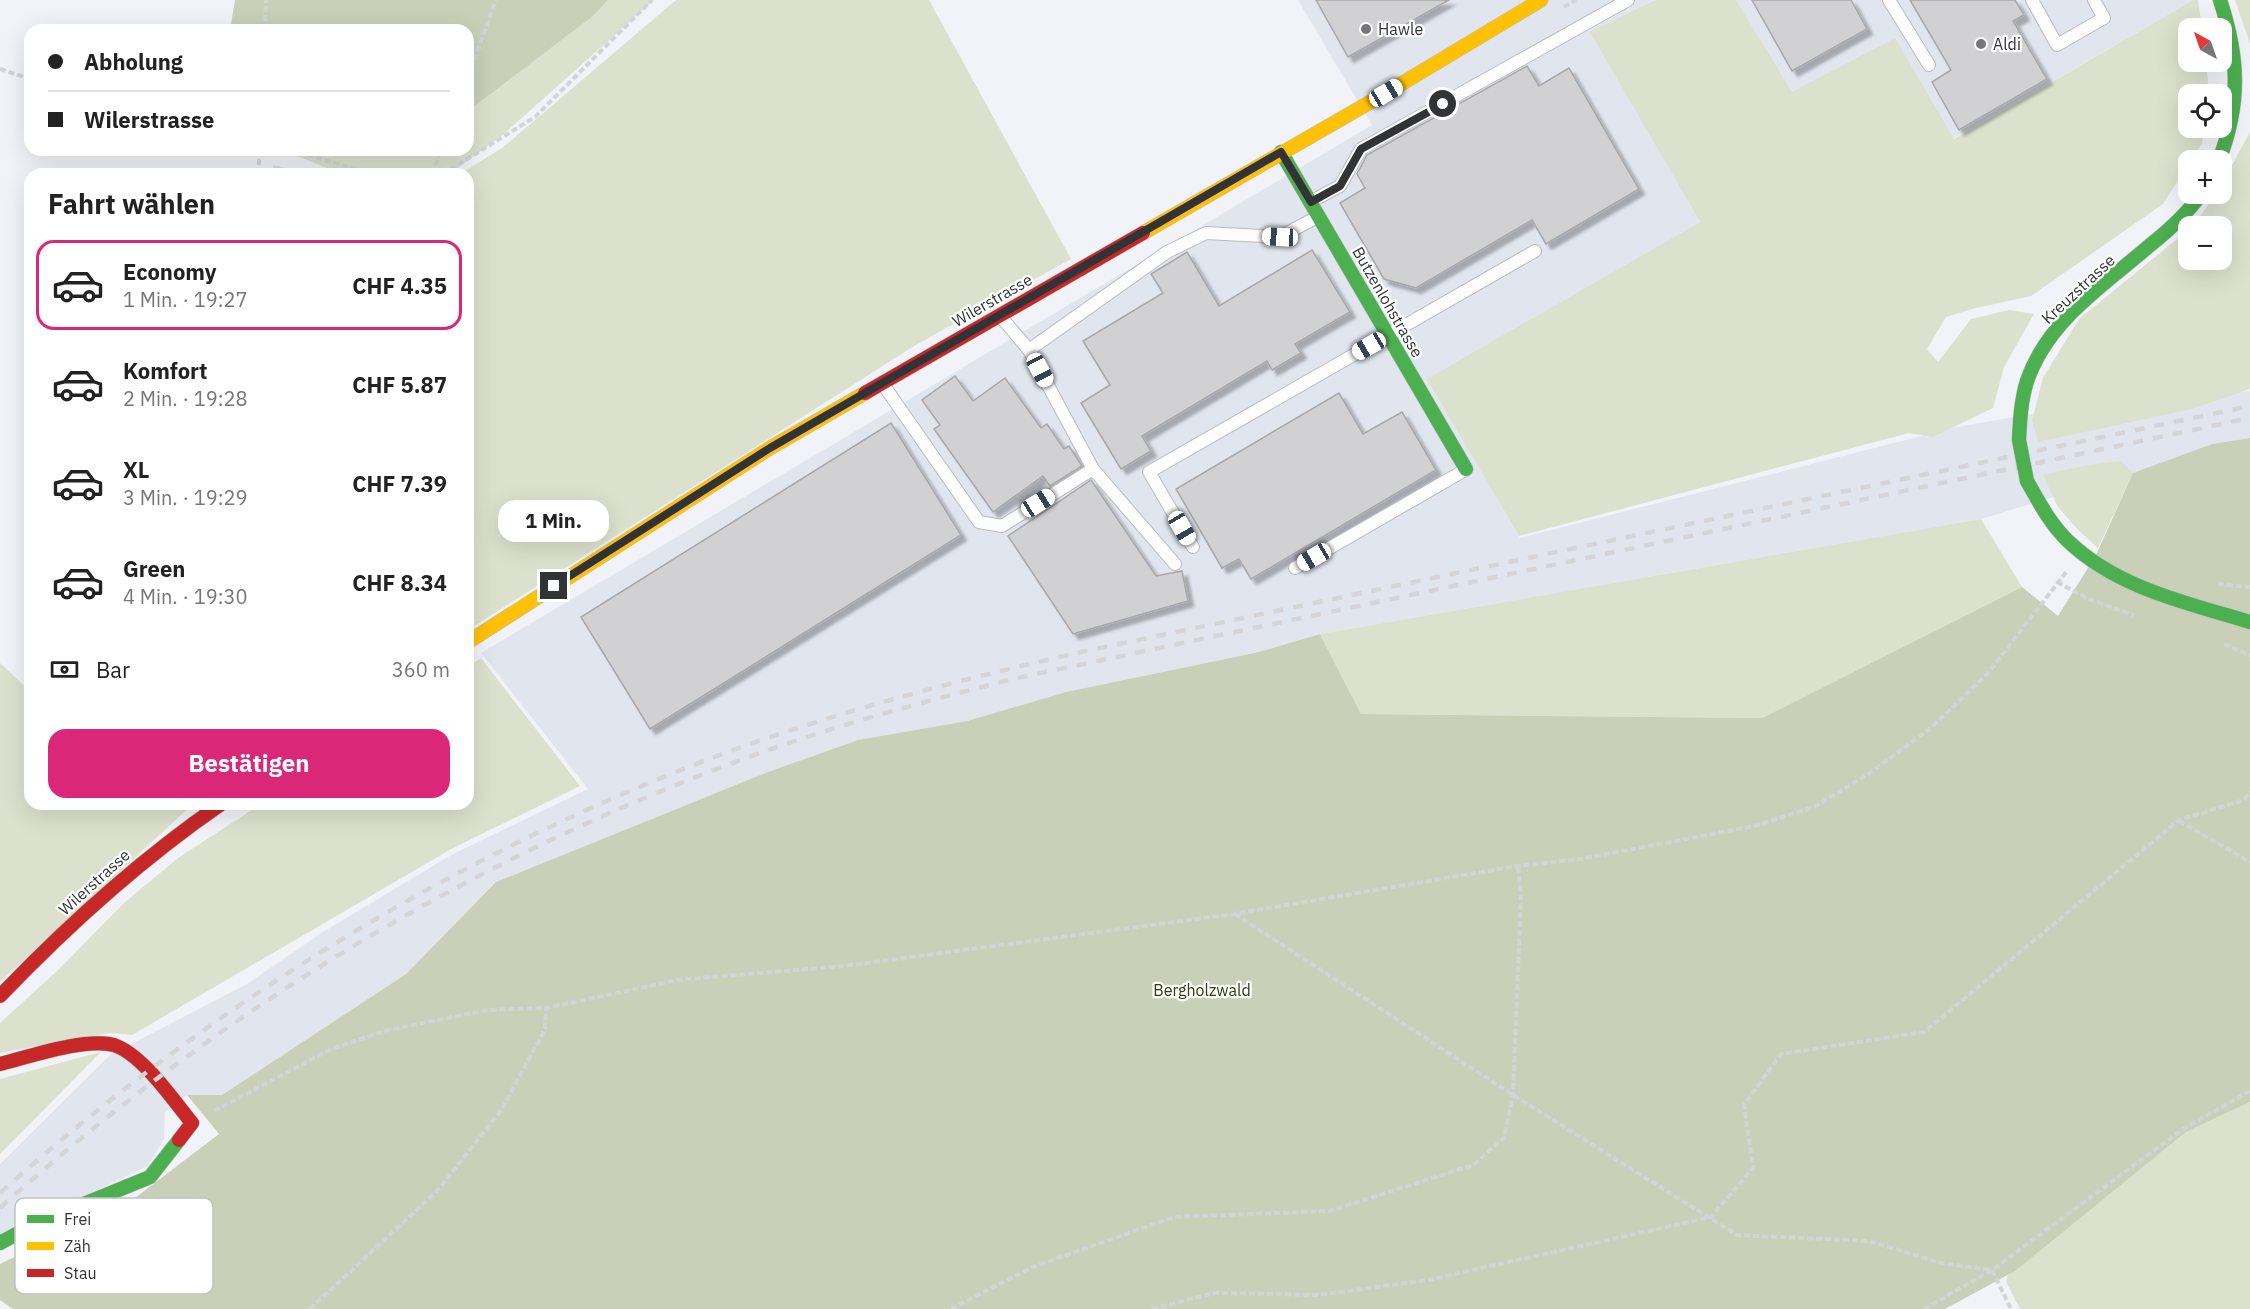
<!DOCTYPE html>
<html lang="de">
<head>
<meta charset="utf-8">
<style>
  body { margin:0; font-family:"IBM Plex Sans",sans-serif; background:#f2f2f2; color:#222; height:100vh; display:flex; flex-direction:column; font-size:22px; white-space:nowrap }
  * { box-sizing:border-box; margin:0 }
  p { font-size:20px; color:#767676 }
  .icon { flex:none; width:33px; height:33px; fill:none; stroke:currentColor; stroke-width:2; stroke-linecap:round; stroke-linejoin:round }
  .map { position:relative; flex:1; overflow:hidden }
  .side { position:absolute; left:24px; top:168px; width:450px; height:642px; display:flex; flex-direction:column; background:#fff; border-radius:18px; box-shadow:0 6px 24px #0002 }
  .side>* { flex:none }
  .top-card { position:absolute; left:24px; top:24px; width:450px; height:132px; border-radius:18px; box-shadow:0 6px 24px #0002; display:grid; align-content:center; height:132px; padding:0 24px; background:#fff }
  .needle { width:39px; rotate:320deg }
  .controls { position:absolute; left:2178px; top:18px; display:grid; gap:12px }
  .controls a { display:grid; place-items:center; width:54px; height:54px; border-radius:12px; background:#fff; box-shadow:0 6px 24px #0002; font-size:30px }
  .end { position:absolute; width:27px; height:27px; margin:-14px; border:8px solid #313336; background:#fff; box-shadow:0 0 0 3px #fff }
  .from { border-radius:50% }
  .bubble { position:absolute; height:42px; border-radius:18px; background:#fff; box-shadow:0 6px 24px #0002; font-size:20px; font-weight:800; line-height:42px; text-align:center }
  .car { position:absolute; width:18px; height:36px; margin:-18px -9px; border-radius:8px; box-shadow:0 0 4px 2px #0007; background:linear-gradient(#fff 24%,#345 0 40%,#fff 0 76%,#345 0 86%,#fff 0) }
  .top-card b { display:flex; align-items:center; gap:21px; height:57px; font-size:22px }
  .top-card b+b { border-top:2px solid #e0e0e0 }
  .top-card i { width:15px; height:15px; background:#222 }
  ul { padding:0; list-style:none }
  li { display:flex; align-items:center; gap:18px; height:90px; margin:0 12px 9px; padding:0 12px; border:3px solid transparent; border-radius:18px }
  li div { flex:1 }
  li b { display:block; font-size:22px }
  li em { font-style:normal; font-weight:800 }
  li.active { border-color:#db2777 }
  li>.icon { width:54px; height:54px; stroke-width:1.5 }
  h2 { padding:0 24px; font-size:27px; line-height:72px }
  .pay { display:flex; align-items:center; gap:15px; height:66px; padding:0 24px; font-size:22px }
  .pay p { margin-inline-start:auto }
  .action { display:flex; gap:12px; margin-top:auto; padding:12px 24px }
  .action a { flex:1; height:69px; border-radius:18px; background:#db2777; color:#fff; font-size:24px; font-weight:800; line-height:69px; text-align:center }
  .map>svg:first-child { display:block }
  .built { fill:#e1e5ee }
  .green { fill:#dce1cd }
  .forest { fill:#cad0b7 }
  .building { fill:#d1d0d2; stroke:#a8a7a9; stroke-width:1.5; filter:url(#shadow) }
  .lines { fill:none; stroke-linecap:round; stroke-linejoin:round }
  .lane-casing { stroke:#babbbf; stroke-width:14 }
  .fast-casing { stroke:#babbbf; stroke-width:15 }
  .slow-casing { stroke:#babbbf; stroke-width:15 }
  .jam-casing { stroke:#babbbf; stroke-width:15 }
  .path { stroke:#d3d4d7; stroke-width:4; stroke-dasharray:6 3; stroke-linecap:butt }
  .lane { stroke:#fdfdfe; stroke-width:12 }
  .fast { stroke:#4caf50; stroke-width:14 }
  .slow { stroke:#ffc107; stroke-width:14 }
  .jam { stroke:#c62828; stroke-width:14 }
  .rail { stroke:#d5d5d7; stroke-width:4.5; stroke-dasharray:10 10; stroke-linecap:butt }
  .fast-bridge-casing { stroke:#babbbf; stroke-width:15; stroke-linecap:butt }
  .fast-bridge { stroke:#4caf50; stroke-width:14 }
  .route { stroke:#313336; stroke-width:8 }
  .poi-dot { fill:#75767a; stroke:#fff; stroke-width:2 }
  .labels { text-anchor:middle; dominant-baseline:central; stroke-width:4.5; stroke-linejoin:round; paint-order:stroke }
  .poi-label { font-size:16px; fill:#313336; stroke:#fff; text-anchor:start }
  .street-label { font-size:16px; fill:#313336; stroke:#fff }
  .park-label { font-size:16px; fill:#343912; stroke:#fff }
  .key { fill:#fff; stroke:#c1c2c3; stroke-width:1.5 }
  .key-label { font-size:16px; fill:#313336 }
</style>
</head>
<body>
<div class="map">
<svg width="2250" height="1309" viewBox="0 0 2250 1309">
  <defs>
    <filter id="shadow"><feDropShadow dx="5.5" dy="5.5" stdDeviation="1.5" flood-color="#0004"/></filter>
  </defs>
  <rect width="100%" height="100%" fill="#f2f3f8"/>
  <path class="built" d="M 1298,0 L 1655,0 L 1591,32 L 1700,222 L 1428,379 L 1520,538 L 1957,427 L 2077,406 L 2250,391 L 2250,438 L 2212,444 L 2133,473 L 1981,519 L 1320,634 L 1259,652 L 1066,692 L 967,721 L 858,740 L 768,772 L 496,882 L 406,974 L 222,1095 L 187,1095 L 165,1112 L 164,1139 L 148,1166 L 0,1236 L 0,1164 L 110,1055 L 247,984 L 323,932 L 453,854 L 588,789 L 481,653 L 1372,125 Z
    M 1736,0 L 2193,0 L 1953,139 L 1895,39 L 1792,93 Z"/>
  <path class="green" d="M 608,0 L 654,0 L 505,133 L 450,174 L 354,174 L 329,169 L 282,150 L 468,150 L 468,111 L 592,17 Z
    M 676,0 L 929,0 L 1071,259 L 914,346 L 468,630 L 468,174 L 460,174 L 502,148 Z
    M 1655,0 L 1736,0 L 1792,92 L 1895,38 L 1954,139 L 2193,0 L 2198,0 L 2202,28 L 2188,28 L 2188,62 L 2206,62 L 2209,94 L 2188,94 L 2188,128 L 2204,128 L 2202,143 L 2163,204 L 2031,296 L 1976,308 L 1946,317 L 1927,349 L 1938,362 L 1971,319 L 2009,310 L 2034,314 L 2004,367 L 1993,408 L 1933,437 L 1909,433 L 1519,536 L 1427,379 L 1700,222 L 1590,32 Z
    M 2235,0 L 2250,0 L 2250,44 Z
    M 2250,132 L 2250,389 L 2192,409 L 2038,442 L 2032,420 L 2043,378 L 2079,319 L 2188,230 L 2188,260 L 2222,260 L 2222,226 L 2193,226 L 2216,194 L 2222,194 L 2222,184 Z
    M 274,165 L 309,174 L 270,174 Z
    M 2121,461 L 2133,473 L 2098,548 L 2078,530 L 2058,507 L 2043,475 L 2088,465 Z
    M 1981,519 L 2022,587 L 1762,718 L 1361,714 L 1320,634 Z
    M 481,658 L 580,786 L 453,848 L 132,1035 L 110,1033 L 0,1053 L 0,1023 L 57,971 L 125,902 L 178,858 L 261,804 L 468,804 L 468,667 Z
    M 0,663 L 30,691 L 30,804 L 193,804 L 0,982 Z
    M 101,1052 L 0,1154 L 0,1079 Z
    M 2250,1102 L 2250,1309 L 2020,1309 L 2006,1282 L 2008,1275 L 2186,1132 Z"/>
  <path class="forest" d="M 235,0 L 608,0 L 592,17 L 468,111 L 468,30 L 230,30 Z
    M 2250,438 L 2250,1102 L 2186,1132 L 2015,1271 L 1945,1309 L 13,1309 L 0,1300 L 0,1264 L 135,1198 L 219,1134 L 187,1095 L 222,1095 L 406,974 L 496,882 L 768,772 L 858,740 L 967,721 L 1066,692 L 1259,652 L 1320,634 L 1361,714 L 1762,718 L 2022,587 L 2058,616 L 2096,555 L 2133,473 L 2212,444 Z"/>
  <path class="building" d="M 1316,0 L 1449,0 L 1348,57 Z
    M 1752,0 L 1851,0 L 1867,29 L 1792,71 Z
    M 1910,0 L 2015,0 L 2024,15 L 2013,21 L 2047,79 L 1959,130 L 1932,82 L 1951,70 Z
    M 1527,66 L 1539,86 L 1569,68 L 1639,189 L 1546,244 L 1532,220 L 1416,288 L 1384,279 L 1340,203 L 1365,188 L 1357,174 L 1367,155 Z
    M 1312,250 L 1350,312 L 1295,344 L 1301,353 L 1272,370 L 1267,361 L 1142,436 L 1151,451 L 1121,469 L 1081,403 L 1110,385 L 1083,341 L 1163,293 L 1151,274 L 1187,252 L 1219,306 Z
    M 955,376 L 973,401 L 1005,378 L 1041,428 L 1047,424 L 1064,449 L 1069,446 L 1082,466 L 1050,486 L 1043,476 L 993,512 L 934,429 L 940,425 L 922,400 Z
    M 1339,393 L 1363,434 L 1402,412 L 1436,470 L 1251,579 L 1239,559 L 1222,568 L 1176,489 Z
    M 891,423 L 961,535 L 650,729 L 581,617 Z
    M 1091,480 L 1156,576 L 1182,571 L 1188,601 L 1073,634 L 1008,536 Z"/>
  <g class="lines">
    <g class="lane-casing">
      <path id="lane" d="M 1889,0 L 1929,65
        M 2032,0 L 2057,45 L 2104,18 L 2094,0
        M 1312,201 L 1340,186 L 1361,149 L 1628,0
        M 1029,350 L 1167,252 L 1206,233 L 1280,237 L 1317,217
        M 882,383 L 979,522 L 1002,526 L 1093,469 L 1029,350 L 1001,317
        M 1093,469 L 1175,564
        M 1193,547 L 1149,472 L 1535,251
        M 1295,568 L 1465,470"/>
    </g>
    <g class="fast-casing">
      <path id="fast" d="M 1281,152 L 1466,469
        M 2219,160 C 2241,104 2239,57 2220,0
        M 2019,440 C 2020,420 2021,400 2027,381 C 2048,320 2103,286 2149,246 C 2168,231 2187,214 2201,194
        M 2027,481 C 2039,502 2050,524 2068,541 C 2117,588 2187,603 2250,622
        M 0,1243 L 35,1224 L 150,1177 L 179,1140"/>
    </g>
    <g class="slow-casing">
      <path id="slow" d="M 1143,233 L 1386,93 L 1541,0
        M 468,642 L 770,448 L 865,393"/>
    </g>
    <g class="jam-casing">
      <path id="jam" d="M 865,393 L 1143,233
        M 0,996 C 68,925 140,860 221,804
        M 0,1064 C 28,1057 87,1037 114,1045 C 143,1055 173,1100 192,1123 L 179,1140"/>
    </g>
    <path class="path" d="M 1564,7 L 1576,0
      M 265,30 L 266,0
      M 0,69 L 30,79
      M 468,77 L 496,0
      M 290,150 L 360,170 L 383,174
      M 258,174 L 260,150
      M 432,174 L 441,150
      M 443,174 L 535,117 L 652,0
      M 2057,582 L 2091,600 L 2134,615
      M 2218,584 L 2250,587
      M 2224,644 L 2250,655
      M 2179,821 L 2250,862
      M 1235,914 L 1513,1095 L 1737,1235 L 1869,1241 L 1941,1263 L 1992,1270 L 2011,1309
      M 214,1111 L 331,1049 L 388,1030 L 487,1010 L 546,1008 L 678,980 L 844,966 L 1234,914 L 1518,866 L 1581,859 L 1754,826 L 1814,807 L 1867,775 L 1931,728 L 1988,673 L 2067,571
      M 310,1309 L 438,1190 L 502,1109 L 545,1029 L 546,1008
      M 951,1309 L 1033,1267 L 1174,1217 L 1329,1211 L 1473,1165 L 1504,1138 L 1513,1095 L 1521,897 L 1518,866
      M 1152,1309 L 1214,1293 L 1318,1295 L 1428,1280 L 1711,1217 L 1753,1168 L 1744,1105 L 1781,1054 L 1924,1032 L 2179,820 L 2244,800 L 2250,792
      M 1924,1309 L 1992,1270 L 2183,1129 L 2250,1091"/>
    <use href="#lane" class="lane"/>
    <use href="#fast" class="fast"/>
    <use href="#slow" class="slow"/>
    <use href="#jam" class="jam"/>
    <path class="rail" d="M 0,1193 C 218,998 472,844 747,745 C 858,706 971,677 1086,651 L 2250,406
      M 0,1208 C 219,1011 472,858 749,757 C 836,725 927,701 1017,678 L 2250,418"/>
    <g class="fast-bridge-casing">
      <path id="fast-bridge" d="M 2019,440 L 2027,481"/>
    </g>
    <use href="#fast-bridge" class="fast-bridge"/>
  </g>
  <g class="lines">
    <path class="route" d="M 554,586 L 770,448 L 1281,152 L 1311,202 L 1340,186 L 1361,149 L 1443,104"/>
  </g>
  <g class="poi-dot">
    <circle cx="1366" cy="29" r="6"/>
    <circle cx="1981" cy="44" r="6"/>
  </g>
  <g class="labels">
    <g class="poi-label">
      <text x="1378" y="29">Hawle</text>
      <text x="1993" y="44">Aldi</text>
    </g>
    <g class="street-label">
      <text transform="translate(2078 289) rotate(-43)">Kreuzstrasse</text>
      <text transform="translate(992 300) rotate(-30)">Wilerstrasse</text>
      <text transform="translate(1388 302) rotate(60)">Butzenlohstrasse</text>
      <text transform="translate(94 882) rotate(-42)">Wilerstrasse</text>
    </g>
    <g class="park-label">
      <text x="1202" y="990">Bergholzwald</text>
    </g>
  </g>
  <rect x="15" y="1198" width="198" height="96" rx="9" class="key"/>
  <rect x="27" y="1215" width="27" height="8" fill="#4caf50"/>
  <rect x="27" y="1242" width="27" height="8" fill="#ffc107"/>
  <rect x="27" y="1269" width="27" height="8" fill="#c62828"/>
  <g class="key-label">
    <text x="64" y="1225">Frei</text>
    <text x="64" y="1252">Zäh</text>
    <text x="64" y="1279">Stau</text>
  </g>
</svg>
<div class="controls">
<a><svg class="needle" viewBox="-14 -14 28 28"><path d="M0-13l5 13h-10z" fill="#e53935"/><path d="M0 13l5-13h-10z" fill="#767676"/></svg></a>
<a><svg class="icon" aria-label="locate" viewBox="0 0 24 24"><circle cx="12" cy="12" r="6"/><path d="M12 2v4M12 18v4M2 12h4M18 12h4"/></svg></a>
<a>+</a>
<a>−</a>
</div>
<i class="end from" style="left:1443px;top:104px"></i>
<i class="end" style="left:554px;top:586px"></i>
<div class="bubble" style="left:498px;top:500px;width:111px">1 Min.</div>
<i class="car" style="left:1386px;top:93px;rotate:59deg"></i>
<i class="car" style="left:1280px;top:237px;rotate:273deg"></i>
<i class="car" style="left:1369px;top:346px;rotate:240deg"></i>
<i class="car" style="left:1040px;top:370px;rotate:152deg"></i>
<i class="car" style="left:1038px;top:503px;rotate:58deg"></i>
<i class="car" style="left:1182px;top:528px;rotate:150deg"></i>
<i class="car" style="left:1314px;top:557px;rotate:240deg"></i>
<div class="top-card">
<b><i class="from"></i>Abholung</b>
<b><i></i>Wilerstrasse</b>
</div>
<section class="side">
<h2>Fahrt wählen</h2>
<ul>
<li class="active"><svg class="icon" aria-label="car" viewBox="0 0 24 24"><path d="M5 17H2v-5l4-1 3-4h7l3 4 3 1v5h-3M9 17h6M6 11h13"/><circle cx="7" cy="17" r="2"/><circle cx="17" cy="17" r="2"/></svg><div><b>Economy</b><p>1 Min. · 19:27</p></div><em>CHF 4.35</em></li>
<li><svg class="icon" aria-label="car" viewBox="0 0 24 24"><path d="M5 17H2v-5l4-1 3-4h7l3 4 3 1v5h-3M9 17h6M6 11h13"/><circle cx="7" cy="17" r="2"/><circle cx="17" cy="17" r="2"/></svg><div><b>Komfort</b><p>2 Min. · 19:28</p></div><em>CHF 5.87</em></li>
<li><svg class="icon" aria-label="car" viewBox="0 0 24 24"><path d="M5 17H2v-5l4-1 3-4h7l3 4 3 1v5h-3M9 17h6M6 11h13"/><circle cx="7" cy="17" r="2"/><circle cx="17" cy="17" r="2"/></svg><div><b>XL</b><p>3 Min. · 19:29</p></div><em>CHF 7.39</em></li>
<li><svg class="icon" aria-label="car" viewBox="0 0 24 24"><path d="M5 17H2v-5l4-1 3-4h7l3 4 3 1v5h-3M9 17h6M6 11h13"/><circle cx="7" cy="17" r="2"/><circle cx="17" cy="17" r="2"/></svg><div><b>Green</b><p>4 Min. · 19:30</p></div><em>CHF 8.34</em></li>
</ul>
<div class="pay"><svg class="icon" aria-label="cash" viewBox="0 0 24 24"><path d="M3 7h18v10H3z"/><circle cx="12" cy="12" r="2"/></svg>Bar<p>360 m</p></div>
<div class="action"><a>Bestätigen</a></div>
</section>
</div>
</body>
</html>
